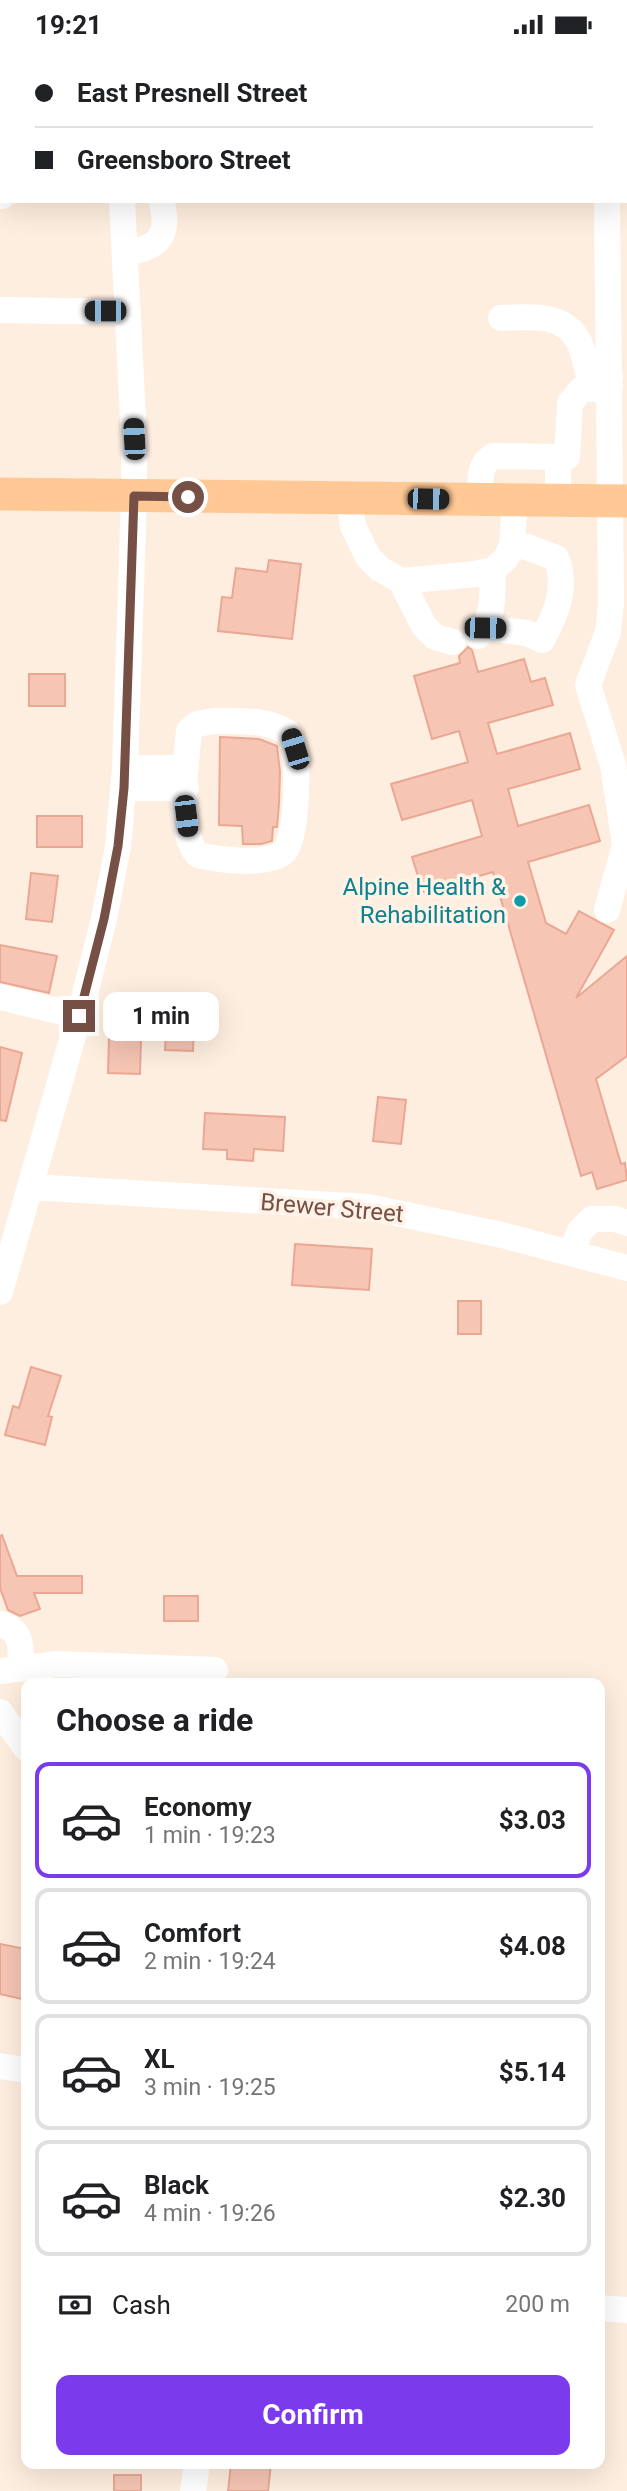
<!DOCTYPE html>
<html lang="en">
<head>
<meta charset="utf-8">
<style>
  body { margin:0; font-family:Roboto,sans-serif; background:#f6f6f6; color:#202124; height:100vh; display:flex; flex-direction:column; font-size:26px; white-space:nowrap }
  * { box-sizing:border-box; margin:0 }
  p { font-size:23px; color:#757577 }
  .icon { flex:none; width:38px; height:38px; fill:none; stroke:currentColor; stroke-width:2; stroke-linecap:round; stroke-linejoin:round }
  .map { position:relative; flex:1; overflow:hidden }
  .drawer { position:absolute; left:21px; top:1629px; width:584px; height:791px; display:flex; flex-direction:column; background:#fff; border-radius:14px; box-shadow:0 7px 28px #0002 }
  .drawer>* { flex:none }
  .top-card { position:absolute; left:0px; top:0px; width:628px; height:154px; box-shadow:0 7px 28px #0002; display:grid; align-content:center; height:154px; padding:0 35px; background:#fff }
  .end { position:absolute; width:32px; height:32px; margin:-16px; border:9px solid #764f45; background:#fff; box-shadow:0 0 0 4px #fff }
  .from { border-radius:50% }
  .bubble { position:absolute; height:49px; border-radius:14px; background:#fff; box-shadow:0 7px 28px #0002; font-size:23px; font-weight:700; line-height:49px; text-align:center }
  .car { position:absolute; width:21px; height:42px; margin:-21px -10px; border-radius:9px; box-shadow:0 0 5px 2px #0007; background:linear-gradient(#222 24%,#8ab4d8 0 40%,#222 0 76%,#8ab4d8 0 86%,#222 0) }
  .top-card b { display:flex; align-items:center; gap:24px; height:66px; font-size:26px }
  .top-card b+b { border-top:2px solid #e0e0e0 }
  .top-card i { width:18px; height:18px; background:#202124 }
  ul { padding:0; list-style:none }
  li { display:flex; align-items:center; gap:21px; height:116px; margin:0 14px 10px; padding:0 21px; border:4px solid #e0e0e0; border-radius:14px }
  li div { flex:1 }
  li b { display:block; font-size:26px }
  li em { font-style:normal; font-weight:700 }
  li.on { border-color:#7c3aed }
  li>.icon { width:63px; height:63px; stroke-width:1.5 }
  h2 { padding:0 35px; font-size:32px; line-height:84px }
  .pay { display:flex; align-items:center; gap:18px; height:77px; padding:0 35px; font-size:26px }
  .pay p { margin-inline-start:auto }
  .primary-button { display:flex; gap:14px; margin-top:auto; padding:14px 35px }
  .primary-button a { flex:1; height:80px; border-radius:14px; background:#7c3aed; color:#fff; font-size:28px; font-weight:700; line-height:80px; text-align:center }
  .status { display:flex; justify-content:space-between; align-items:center; height:49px; padding:0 35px; background:#fff; direction:ltr }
  .status svg { height:19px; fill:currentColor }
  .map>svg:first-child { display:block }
  .building { fill:#f6c5b4; stroke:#eaa894; stroke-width:2 }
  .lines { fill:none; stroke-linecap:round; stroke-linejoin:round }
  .minor { stroke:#fff; stroke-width:26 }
  .major { stroke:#ffc895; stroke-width:33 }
  .route { stroke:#764f45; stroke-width:9 }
  .culture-dot { fill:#0f9aa8; stroke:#fff2e7; stroke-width:2.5 }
  .labels { text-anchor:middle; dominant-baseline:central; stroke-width:7; stroke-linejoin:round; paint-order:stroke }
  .culture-label { font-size:24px; fill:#0d838f; stroke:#fff2e7; text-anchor:end }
  .street-label { font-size:24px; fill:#764f45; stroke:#fff2e7 }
</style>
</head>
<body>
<div class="status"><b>19:21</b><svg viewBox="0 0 49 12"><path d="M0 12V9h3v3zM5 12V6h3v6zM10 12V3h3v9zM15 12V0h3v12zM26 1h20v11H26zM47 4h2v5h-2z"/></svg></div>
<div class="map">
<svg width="627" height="2442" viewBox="0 0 627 2442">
  <rect width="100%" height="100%" fill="#feeedf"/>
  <path class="building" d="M 269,511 L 301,515 L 292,590 L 218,582 L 222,548 L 232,549 L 236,519 L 267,523 Z
    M 468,598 L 472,601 L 478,623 L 524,610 L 531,633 L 545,629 L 553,656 L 488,674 L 497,705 L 570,684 L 580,720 L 508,740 L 518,777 L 589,756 L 600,792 L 528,813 L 546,874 L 566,885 L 579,862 L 614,881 L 576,949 L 627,907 L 627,1007 L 596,1030 L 621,1115 L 625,1114 L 627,1131 L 597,1140 L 592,1123 L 581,1127 L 493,823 L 423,843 L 412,808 L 482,787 L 472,751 L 402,771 L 391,735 L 468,713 L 459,682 L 432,690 L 414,627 L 460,614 L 459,607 Z
    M 29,625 L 65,625 L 65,657 L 29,657 Z
    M 220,688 L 259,690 L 277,697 L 280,723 L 279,755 L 277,778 L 273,778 L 272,792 L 261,795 L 243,795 L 242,777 L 219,776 Z
    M 37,767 L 82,767 L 82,798 L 37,798 Z
    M 31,824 L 58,827 L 52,873 L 26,870 Z
    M 0,896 L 57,907 L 49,944 L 0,933 Z
    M 168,944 L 195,945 L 193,1002 L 165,1001 Z
    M 109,989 L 141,990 L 140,1025 L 108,1024 Z
    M 0,998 L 22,1004 L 6,1072 L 0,1071 Z
    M 378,1048 L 406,1051 L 401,1095 L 373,1092 Z
    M 205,1064 L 285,1068 L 283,1102 L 254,1100 L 253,1112 L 227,1110 L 227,1101 L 203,1100 Z
    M 295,1195 L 372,1200 L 369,1241 L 292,1236 Z
    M 458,1252 L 481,1252 L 481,1285 L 458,1285 Z
    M 31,1318 L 61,1327 L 48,1367 L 52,1368 L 45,1396 L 5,1386 L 13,1357 L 19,1359 Z
    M 2,1486 L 17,1527 L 82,1527 L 82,1544 L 34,1544 L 40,1560 L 20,1567 L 8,1561 L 0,1539 L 0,1487 Z
    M 164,1547 L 198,1547 L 198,1572 L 164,1572 Z
    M 0,1895 L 26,1900 L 26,1951 L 0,1945 Z
    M 231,2415 L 271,2415 L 268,2442 L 228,2442 Z
    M 114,2426 L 141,2426 L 141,2442 L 114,2442 Z"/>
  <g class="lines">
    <path class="minor" d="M 117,0 L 117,2
      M 604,0 L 604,2
      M 178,2 L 178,0
      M 223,2 L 223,0
      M 0,147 L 2,147
      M 125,204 C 158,199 170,188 162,154
      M 0,261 L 128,263
      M 501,269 C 528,268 562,263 578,291 C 584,302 586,317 590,329 L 610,328
      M 558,408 L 558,451
      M 349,450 L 353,477 L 368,508 L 380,520 L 401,532 L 475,525 L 493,521 L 506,509 L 512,496 L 515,451
      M 480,451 C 481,433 477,417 493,407 L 567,408 L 570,354 L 582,340 L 610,338
      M 401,532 L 424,577 L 435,588 L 453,593
      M 485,579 L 527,584 L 542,591 C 556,565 568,538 556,509 L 527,498 L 512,496
      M 478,587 C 495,568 492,545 493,521
      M 214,672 C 237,672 269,670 288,684 C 301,694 298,794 283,804 C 263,817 220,811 198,806 C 176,783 186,713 189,682 L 197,675 Z
      M 125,719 L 186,719
      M 124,739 L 186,739
      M 607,861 L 625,796 L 613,716 L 588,636 L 608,583 L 611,554 L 607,152
      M 0,948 L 79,967
      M 31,1138 L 368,1158 L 502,1186 L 627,1219
      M 571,1204 L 580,1182 L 592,1170 L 615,1170 L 627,1174
      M 0,1243 L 85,945 L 104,870 L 118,797 L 125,719 L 134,447 L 134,390 L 122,152
      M 0,1575 C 23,1581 21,1599 21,1619
      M 0,1622 L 57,1615 L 215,1621
      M 0,1663 L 26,1699
      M 0,2017 L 26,2021
      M 600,2259 L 627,2261
      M 193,2442 L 197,2415"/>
    <path class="major" d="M 0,445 L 627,452"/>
  </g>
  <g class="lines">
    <path class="route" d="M 79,967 L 104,870 L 118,797 L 124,739 L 134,447 L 188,448"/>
  </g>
  <circle class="culture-dot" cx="520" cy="852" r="7"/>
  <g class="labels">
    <g class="culture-label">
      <text x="506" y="838">Alpine Health &amp;<tspan x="506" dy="28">Rehabilitation</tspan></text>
    </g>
    <g class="street-label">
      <text transform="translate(332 1159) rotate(5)">Brewer Street</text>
    </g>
  </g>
</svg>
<i class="end from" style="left:188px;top:448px"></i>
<i class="end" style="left:79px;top:967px"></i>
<div class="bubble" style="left:103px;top:943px;width:116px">1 min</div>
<i class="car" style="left:105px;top:262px;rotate:270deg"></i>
<i class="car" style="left:134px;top:390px;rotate:357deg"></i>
<i class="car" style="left:428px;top:450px;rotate:91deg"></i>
<i class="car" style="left:485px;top:579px;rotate:91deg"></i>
<i class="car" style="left:295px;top:700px;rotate:343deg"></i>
<i class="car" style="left:186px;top:767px;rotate:173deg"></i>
<div class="top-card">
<b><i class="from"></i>East Presnell Street</b>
<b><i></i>Greensboro Street</b>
</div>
<section class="drawer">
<h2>Choose a ride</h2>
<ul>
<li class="on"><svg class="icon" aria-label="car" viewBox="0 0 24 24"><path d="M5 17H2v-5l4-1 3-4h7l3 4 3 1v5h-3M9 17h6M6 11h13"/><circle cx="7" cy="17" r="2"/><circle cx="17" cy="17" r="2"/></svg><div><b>Economy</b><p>1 min · 19:23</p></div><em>$3.03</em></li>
<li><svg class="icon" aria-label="car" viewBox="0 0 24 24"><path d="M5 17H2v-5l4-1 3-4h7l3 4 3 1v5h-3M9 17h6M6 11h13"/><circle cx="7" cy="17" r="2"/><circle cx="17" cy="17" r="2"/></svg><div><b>Comfort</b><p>2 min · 19:24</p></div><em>$4.08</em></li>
<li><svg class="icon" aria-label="car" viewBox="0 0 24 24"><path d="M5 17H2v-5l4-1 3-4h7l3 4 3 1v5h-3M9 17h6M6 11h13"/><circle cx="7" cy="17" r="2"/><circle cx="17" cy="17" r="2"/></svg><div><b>XL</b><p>3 min · 19:25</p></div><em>$5.14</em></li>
<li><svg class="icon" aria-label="car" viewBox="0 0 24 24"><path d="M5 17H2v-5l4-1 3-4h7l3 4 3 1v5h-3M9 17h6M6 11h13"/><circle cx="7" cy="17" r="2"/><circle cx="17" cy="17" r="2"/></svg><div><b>Black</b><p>4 min · 19:26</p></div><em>$2.30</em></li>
</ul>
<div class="pay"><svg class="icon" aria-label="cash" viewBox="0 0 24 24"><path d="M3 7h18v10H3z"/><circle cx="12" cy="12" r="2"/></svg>Cash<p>200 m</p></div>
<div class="primary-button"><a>Confirm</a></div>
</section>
</div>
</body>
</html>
